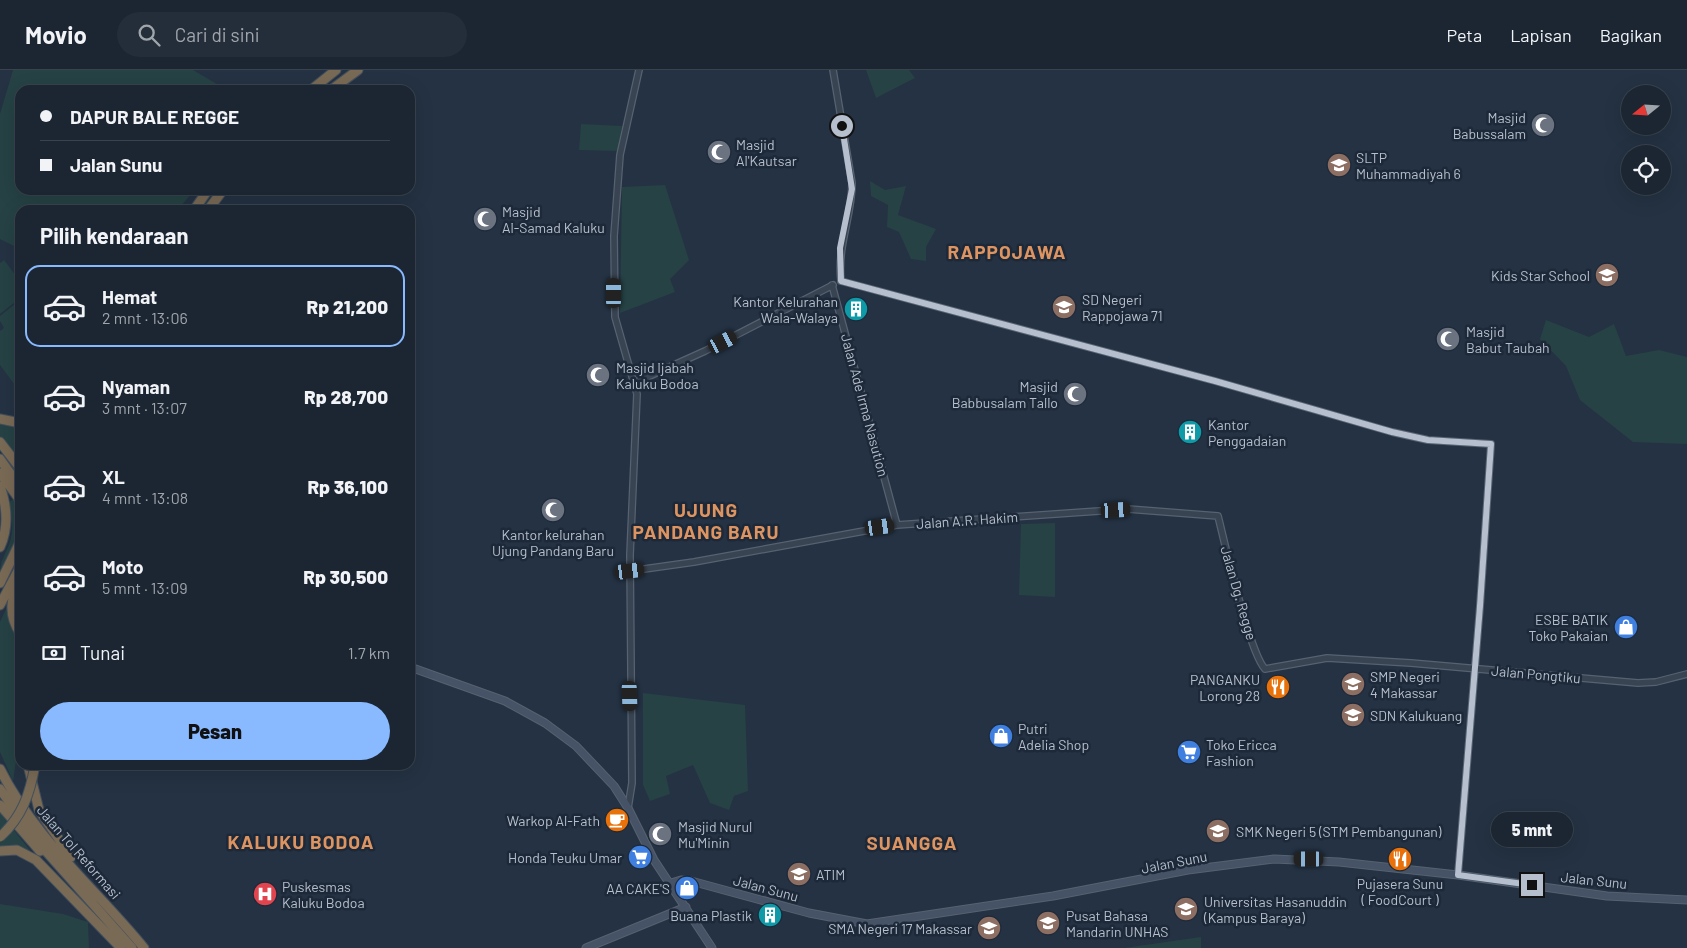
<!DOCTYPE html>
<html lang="id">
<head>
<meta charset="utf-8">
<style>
  body { margin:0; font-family:Barlow,sans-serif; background:#242e3a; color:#f1f3f6; height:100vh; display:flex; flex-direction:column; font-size:19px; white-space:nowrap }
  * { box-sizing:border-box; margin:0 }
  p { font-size:16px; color:#a0a5ac }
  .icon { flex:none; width:28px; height:28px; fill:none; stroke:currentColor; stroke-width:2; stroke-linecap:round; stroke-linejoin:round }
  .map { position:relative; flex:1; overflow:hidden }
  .details { position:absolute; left:15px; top:135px; width:400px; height:565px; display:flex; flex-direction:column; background:#1b2632; border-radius:15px; box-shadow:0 5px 20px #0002,0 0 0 1px #39434d }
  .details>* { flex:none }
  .top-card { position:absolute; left:15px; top:15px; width:400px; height:110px; border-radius:15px; box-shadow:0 5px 20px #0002,0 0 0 1px #39434d; display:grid; align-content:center; height:110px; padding:0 25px; background:#1b2632 }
  .needle { width:32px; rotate:252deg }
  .fabs { position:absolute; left:1621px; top:15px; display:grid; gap:10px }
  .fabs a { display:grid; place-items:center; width:50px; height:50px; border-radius:50%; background:#1b2632; box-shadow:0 5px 20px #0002,0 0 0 1px #39434d; font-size:25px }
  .end { position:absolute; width:22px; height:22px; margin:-11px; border:6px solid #b6bfcd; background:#111; box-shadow:0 0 0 2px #111 }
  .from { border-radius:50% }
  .bubble { position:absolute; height:35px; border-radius:18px; background:#1b2632; box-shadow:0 5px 20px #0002,0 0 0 1px #39434d; font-size:16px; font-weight:800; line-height:35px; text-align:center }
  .car { position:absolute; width:15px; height:30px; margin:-15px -8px; border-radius:6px; box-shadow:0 0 4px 1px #0007; background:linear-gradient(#222 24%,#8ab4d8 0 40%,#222 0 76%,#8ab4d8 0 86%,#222 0) }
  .top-card b { display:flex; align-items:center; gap:18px; height:48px; font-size:19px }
  .top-card b+b { border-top:1px solid #39434d }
  .top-card i { width:12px; height:12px; background:#f1f3f6 }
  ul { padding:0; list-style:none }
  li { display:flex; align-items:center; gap:15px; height:82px; margin:0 10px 8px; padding:0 15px; border:2px solid transparent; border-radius:15px }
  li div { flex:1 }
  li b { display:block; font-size:19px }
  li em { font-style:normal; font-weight:800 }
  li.current { border-color:#89b9ff }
  li>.icon { width:45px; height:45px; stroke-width:1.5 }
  h2 { padding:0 25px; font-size:22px; line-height:60px }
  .pay { display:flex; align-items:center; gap:12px; height:55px; padding:0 25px; font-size:19px }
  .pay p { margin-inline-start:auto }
  .button { display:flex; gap:10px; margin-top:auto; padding:10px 25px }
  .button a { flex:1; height:58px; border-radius:30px; background:#89b9ff; color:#111; font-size:20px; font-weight:800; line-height:58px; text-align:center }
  header { display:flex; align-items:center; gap:30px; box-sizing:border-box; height:70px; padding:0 25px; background:#1b2632; border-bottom:1px solid #39434d }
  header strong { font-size:24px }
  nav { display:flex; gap:28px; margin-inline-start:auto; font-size:18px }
  .search { width:350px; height:45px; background:#242e3a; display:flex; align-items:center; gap:12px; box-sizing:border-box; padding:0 18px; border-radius:28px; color:#a0a5ac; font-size:19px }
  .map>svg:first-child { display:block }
  .green { fill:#264244 }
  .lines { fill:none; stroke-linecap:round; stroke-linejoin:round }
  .tertiary-casing { stroke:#576270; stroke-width:8 }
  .secondary-casing { stroke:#576270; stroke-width:9 }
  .motorway-casing { stroke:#434f5d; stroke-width:11 }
  .tertiary { stroke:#394453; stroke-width:5.5 }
  .secondary { stroke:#465366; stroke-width:7 }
  .motorway { stroke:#796a55; stroke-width:9 }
  .motorway-bridge-casing { stroke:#434f5d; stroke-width:11; stroke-linecap:butt }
  .motorway-bridge { stroke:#796a55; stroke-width:9 }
  .route { stroke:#b6bfcd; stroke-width:6 }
  .labels { text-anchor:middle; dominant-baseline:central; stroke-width:5; stroke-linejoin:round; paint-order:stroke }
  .poi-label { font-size:14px; fill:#b6bfcd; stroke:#1d2938; text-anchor:start }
  .street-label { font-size:14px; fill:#b6bfcd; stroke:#1d2938 }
  .district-label { font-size:19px; font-weight:bold; letter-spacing:1px; fill:#de9460; stroke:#1d2938 }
</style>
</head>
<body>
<header>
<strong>Movio</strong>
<div class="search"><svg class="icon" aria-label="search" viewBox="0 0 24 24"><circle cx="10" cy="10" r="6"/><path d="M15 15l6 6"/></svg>Cari di sini</div>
<nav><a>Peta</a><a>Lapisan</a><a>Bagikan</a></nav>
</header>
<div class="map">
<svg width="1687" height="878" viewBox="0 0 1687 878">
  <rect width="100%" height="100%" fill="#243243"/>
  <path class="green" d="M 13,0 L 193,0 L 227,20 L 20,20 L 20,120 L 194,120 L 178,140 L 20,140 L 20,179 L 0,169 L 0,44 Z
    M 866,0 L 909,0 L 915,8 L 876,28 Z
    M 581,54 L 622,56 L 618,81 L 579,80 Z
    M 870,111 L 885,120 L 906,116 L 898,145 L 936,159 L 926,177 L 926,191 L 911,189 L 899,162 L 887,157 L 888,135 L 871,126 Z
    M 665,115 L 689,190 L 670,209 L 675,222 L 620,243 L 622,117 Z
    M 4,190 L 20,211 L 20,228 L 0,244 L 0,193 Z
    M 20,230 L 20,322 L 0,295 L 0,261 L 4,258 L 0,251 L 0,246 Z
    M 1546,250 L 1589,267 L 1614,254 L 1626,286 L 1659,280 L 1687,287 L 1687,374 L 1633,372 L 1580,330 L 1566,296 L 1540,269 Z
    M 0,353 L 20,358 L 20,395 L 0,366 Z
    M 14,429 C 33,451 11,484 0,506 C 0,489 5,486 10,472 C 14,459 12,444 9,432 Z
    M 1055,453 L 1055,527 L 1019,525 L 1021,454 Z
    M 7,537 L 12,559 L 20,571 L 20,664 L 13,711 L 0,682 L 0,552 Z
    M 643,623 L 745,635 L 748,721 L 734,726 L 729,740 L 710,733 L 693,695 L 666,706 L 670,724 L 650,731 L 643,715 Z
    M 0,743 L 33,784 L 7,776 L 0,778 Z
    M 0,834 L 63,844 L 88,852 L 89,878 L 0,878 Z
    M 1201,867 L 1201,878 L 1124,878 Z"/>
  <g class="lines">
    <g class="tertiary-casing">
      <path id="tertiary" d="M 833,0 L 852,113 C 852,147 837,175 841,211
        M 841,211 L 1215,311 L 1392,362 L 1428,370 L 1491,374 L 1480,536 L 1458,805
        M 832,215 L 897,455
        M 634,313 L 705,281 L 833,215
        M 630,501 L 694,492 L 897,455 L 1128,439 L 1218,446 C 1225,474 1249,582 1265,599 L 1327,588 L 1411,593 L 1638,613 L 1656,612 L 1687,604
        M 628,738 L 632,713 L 630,485 L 637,324 L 615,247 L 614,166 L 620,85 L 639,0"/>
    </g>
    <g class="secondary-casing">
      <path id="secondary" d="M 410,597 L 505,631 L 545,653 L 576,676 L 614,716 L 628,738 L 654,790 L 712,878
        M 671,813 L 681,810 L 691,811 L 809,843 L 867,854 L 1053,826 L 1188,800 L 1274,789 L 1339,792 L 1458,805 L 1607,826 L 1687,830
        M 586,878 L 686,837"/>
    </g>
    <g class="motorway-casing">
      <path id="motorway" d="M 311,20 L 336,0
        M 331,20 L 358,0
        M 194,140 L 208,120
        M 208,140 L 223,120
        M 0,349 L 20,353
        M 0,372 L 20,398
        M 0,389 L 20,417
        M 0,403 L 20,430
        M 0,416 C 7,436 9,457 0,477
        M 20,504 C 13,526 6,542 20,563
        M 0,513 L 20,472
        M 0,535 L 20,497
        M 28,695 L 39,740 L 71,787
        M 0,699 C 34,768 96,819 144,878
        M 0,719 L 37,771 L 132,878
        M 0,735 L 40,781
        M 0,781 L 17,780 L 36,790 L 121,878"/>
    </g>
    <use href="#tertiary" class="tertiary"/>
    <use href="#secondary" class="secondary"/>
    <use href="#motorway" class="motorway"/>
    <g class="motorway-bridge-casing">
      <path id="motorway-bridge" d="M 0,767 C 22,747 30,724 35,695"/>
    </g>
    <use href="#motorway-bridge" class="motorway-bridge"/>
  </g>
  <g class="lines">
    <path class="route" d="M 842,56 L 852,119 L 840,178 L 841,211 L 1215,311 L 1392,362 L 1428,370 L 1491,374 L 1480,536 L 1458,805 L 1532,815"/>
  </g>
  <defs>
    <g id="mosque-disc" transform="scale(1.25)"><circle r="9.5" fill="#6b7280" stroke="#1d2938"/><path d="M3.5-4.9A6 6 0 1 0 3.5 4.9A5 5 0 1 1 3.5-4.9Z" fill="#fff"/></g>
    <g id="school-disc" transform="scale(1.25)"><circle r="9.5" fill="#8d6e63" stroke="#1d2938"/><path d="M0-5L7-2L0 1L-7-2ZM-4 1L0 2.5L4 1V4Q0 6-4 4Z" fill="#fff"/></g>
    <g id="building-disc" transform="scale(1.25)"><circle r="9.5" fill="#0f9aa8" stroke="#1d2938"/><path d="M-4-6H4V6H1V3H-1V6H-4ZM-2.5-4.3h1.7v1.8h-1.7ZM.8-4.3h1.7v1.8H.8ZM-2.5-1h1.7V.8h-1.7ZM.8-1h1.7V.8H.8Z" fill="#fff"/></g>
    <g id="shop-disc" transform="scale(1.25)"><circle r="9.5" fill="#3f7fe0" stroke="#1d2938"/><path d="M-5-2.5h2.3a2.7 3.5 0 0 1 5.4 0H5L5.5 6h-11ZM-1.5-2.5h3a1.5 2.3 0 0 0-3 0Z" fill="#fff"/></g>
    <g id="restaurant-disc" transform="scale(1.25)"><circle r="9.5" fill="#e8710a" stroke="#1d2938"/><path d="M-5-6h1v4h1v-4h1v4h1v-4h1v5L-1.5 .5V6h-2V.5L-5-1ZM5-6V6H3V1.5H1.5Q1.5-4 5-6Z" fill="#fff"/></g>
    <g id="supermarket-disc" transform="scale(1.25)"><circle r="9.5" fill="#3f7fe0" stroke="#1d2938"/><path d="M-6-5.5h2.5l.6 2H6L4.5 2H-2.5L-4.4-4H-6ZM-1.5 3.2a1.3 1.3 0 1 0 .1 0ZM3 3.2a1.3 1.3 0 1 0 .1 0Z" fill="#fff"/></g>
    <g id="cafe-disc" transform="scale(1.25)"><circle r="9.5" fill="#e8710a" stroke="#1d2938"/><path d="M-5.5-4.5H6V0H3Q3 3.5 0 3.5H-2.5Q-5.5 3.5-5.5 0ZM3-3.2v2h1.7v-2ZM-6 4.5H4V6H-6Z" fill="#fff"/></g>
    <g id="university-disc" transform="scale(1.25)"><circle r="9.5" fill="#8d6e63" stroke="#1d2938"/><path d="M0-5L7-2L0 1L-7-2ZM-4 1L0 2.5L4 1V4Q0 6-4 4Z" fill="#fff"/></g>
    <g id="hospital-disc" transform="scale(1.25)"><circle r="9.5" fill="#e0444e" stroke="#1d2938"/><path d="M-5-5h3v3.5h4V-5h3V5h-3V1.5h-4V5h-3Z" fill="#fff"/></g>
  </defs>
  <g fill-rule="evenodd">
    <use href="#mosque-disc" x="1543" y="55"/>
    <use href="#mosque-disc" x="719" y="82"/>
    <use href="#school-disc" x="1339" y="95"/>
    <use href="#mosque-disc" x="485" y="149"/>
    <use href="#school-disc" x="1607" y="205"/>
    <use href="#school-disc" x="1064" y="237"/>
    <use href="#building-disc" x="856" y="239"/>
    <use href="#mosque-disc" x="1448" y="269"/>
    <use href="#mosque-disc" x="598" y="305"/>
    <use href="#mosque-disc" x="1075" y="324"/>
    <use href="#building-disc" x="1190" y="362"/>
    <use href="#mosque-disc" x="553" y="440"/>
    <use href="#shop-disc" x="1626" y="557"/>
    <use href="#school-disc" x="1353" y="614"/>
    <use href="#restaurant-disc" x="1278" y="617"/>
    <use href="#school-disc" x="1353" y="645"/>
    <use href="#shop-disc" x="1001" y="666"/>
    <use href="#supermarket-disc" x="1189" y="682"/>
    <use href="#cafe-disc" x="617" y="750"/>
    <use href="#school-disc" x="1218" y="761"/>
    <use href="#mosque-disc" x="660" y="764"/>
    <use href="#supermarket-disc" x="640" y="787"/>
    <use href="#restaurant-disc" x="1400" y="789"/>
    <use href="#university-disc" x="799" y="804"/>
    <use href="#shop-disc" x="687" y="818"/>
    <use href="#hospital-disc" x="265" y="824"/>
    <use href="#university-disc" x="1186" y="839"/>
    <use href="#building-disc" x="770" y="845"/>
    <use href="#university-disc" x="1048" y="853"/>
    <use href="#school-disc" x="989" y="858"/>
  </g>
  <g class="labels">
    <g class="poi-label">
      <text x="1526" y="47" text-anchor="end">Masjid<tspan x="1526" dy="16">Babussalam</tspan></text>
      <text x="736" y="74">Masjid<tspan x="736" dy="16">Al'Kautsar</tspan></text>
      <text x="1356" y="87">SLTP<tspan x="1356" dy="16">Muhammadiyah 6</tspan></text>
      <text x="502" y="141">Masjid<tspan x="502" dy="16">Al-Samad Kaluku</tspan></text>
      <text x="1590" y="205" text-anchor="end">Kids Star School</text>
      <text x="1082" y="229">SD Negeri<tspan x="1082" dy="16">Rappojawa 71</tspan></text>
      <text x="838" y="231" text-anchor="end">Kantor Kelurahan<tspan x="838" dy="16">Wala-Walaya</tspan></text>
      <text x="1466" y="261">Masjid<tspan x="1466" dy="16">Babut Taubah</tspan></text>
      <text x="616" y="297">Masjid Ijabah<tspan x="616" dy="16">Kaluku Bodoa</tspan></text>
      <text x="1058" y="316" text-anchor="end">Masjid<tspan x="1058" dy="16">Babbusalam Tallo</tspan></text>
      <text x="1208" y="354">Kantor<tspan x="1208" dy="16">Penggadaian</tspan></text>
      <text x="553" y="464" text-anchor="middle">Kantor kelurahan<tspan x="553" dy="16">Ujung Pandang Baru</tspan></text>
      <text x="1608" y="549" text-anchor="end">ESBE BATIK<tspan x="1608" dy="16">Toko Pakaian</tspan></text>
      <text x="1370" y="606">SMP Negeri<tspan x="1370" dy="16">4 Makassar</tspan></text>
      <text x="1260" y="609" text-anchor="end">PANGANKU<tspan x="1260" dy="16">Lorong 28</tspan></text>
      <text x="1370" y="645">SDN Kalukuang</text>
      <text x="1018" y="658">Putri<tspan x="1018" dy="16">Adelia Shop</tspan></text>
      <text x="1206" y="674">Toko Ericca<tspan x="1206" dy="16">Fashion</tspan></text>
      <text x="600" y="750" text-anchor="end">Warkop Al-Fath</text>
      <text x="678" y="756">Masjid Nurul<tspan x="678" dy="16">Mu'Minin</tspan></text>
      <text x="1236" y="761">SMK Negeri 5 (STM Pembangunan)</text>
      <text x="622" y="787" text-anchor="end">Honda Teuku Umar</text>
      <text x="816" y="804">ATIM</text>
      <text x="1400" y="813" text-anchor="middle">Pujasera Sunu<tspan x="1400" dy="16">( FoodCourt )</tspan></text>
      <text x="282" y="816">Puskesmas<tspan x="282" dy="16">Kaluku Bodoa</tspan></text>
      <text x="670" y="818" text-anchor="end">AA CAKE'S</text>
      <text x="1204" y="831">Universitas Hasanuddin<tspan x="1204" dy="16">(Kampus Baraya)</tspan></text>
      <text x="752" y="845" text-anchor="end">Buana Plastik</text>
      <text x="1066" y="845">Pusat Bahasa<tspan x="1066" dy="16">Mandarin UNHAS</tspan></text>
      <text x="972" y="858" text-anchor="end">SMA Negeri 17 Makassar</text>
    </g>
    <g class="street-label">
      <text transform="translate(865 335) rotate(75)">Jalan Ade Irma Nasution</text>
      <text transform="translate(967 450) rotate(-4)">Jalan A.R. Hakim</text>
      <text transform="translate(1239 523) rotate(74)">Jalan Dg. Regge</text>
      <text transform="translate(1536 604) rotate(5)">Jalan Pongtiku</text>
      <text transform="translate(79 782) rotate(49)">Jalan Tol Reformasi</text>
      <text transform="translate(1174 792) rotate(-11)">Jalan Sunu</text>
      <text transform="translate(1594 810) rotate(6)">Jalan Sunu</text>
      <text transform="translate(766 818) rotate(15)">Jalan Sunu</text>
    </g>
    <g class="district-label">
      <text x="1007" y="181">RAPPOJAWA</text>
      <text x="706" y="439">UJUNG<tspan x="706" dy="22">PANDANG BARU</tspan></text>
      <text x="301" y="771">KALUKU BODOA</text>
      <text x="912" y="772">SUANGGA</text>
    </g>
  </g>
</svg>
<div class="fabs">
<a><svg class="needle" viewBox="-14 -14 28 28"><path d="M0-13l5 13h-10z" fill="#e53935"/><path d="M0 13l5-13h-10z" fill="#a0a5ac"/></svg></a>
<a><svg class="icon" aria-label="locate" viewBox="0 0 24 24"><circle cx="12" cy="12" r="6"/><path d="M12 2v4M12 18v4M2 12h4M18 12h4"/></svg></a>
</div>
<i class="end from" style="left:842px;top:56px"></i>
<i class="end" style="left:1532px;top:815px"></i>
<div class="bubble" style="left:1491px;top:742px;width:82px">5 mnt</div>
<i class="car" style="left:614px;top:223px;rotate:0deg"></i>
<i class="car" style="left:723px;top:272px;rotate:63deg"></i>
<i class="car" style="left:1116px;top:440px;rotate:87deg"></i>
<i class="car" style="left:880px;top:457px;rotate:82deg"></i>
<i class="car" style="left:630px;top:501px;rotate:83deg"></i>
<i class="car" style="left:630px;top:626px;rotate:178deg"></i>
<i class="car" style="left:1309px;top:789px;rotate:270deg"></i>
<div class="top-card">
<b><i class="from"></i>DAPUR BALE REGGE</b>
<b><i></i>Jalan Sunu</b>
</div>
<section class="details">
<h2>Pilih kendaraan</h2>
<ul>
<li class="current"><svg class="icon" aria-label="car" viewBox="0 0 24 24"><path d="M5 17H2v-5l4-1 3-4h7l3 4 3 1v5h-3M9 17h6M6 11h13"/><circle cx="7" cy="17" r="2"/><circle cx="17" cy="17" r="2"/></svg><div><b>Hemat</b><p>2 mnt · 13:06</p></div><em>Rp 21,200</em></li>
<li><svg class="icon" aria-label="car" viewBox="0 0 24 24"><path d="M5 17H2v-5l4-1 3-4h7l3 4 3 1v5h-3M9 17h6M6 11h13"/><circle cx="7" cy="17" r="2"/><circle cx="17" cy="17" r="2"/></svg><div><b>Nyaman</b><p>3 mnt · 13:07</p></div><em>Rp 28,700</em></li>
<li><svg class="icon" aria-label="car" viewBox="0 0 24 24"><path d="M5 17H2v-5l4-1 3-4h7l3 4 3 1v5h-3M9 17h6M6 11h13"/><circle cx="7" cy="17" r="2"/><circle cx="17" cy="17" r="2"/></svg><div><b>XL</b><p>4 mnt · 13:08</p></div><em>Rp 36,100</em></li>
<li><svg class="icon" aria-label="car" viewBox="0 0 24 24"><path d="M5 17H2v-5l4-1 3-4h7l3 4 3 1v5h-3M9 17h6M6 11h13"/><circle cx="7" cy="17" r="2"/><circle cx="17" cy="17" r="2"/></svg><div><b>Moto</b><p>5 mnt · 13:09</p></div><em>Rp 30,500</em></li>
</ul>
<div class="pay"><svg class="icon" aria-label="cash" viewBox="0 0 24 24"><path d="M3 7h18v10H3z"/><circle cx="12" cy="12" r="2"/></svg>Tunai<p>1.7 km</p></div>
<div class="button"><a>Pesan</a></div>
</section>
</div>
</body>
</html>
